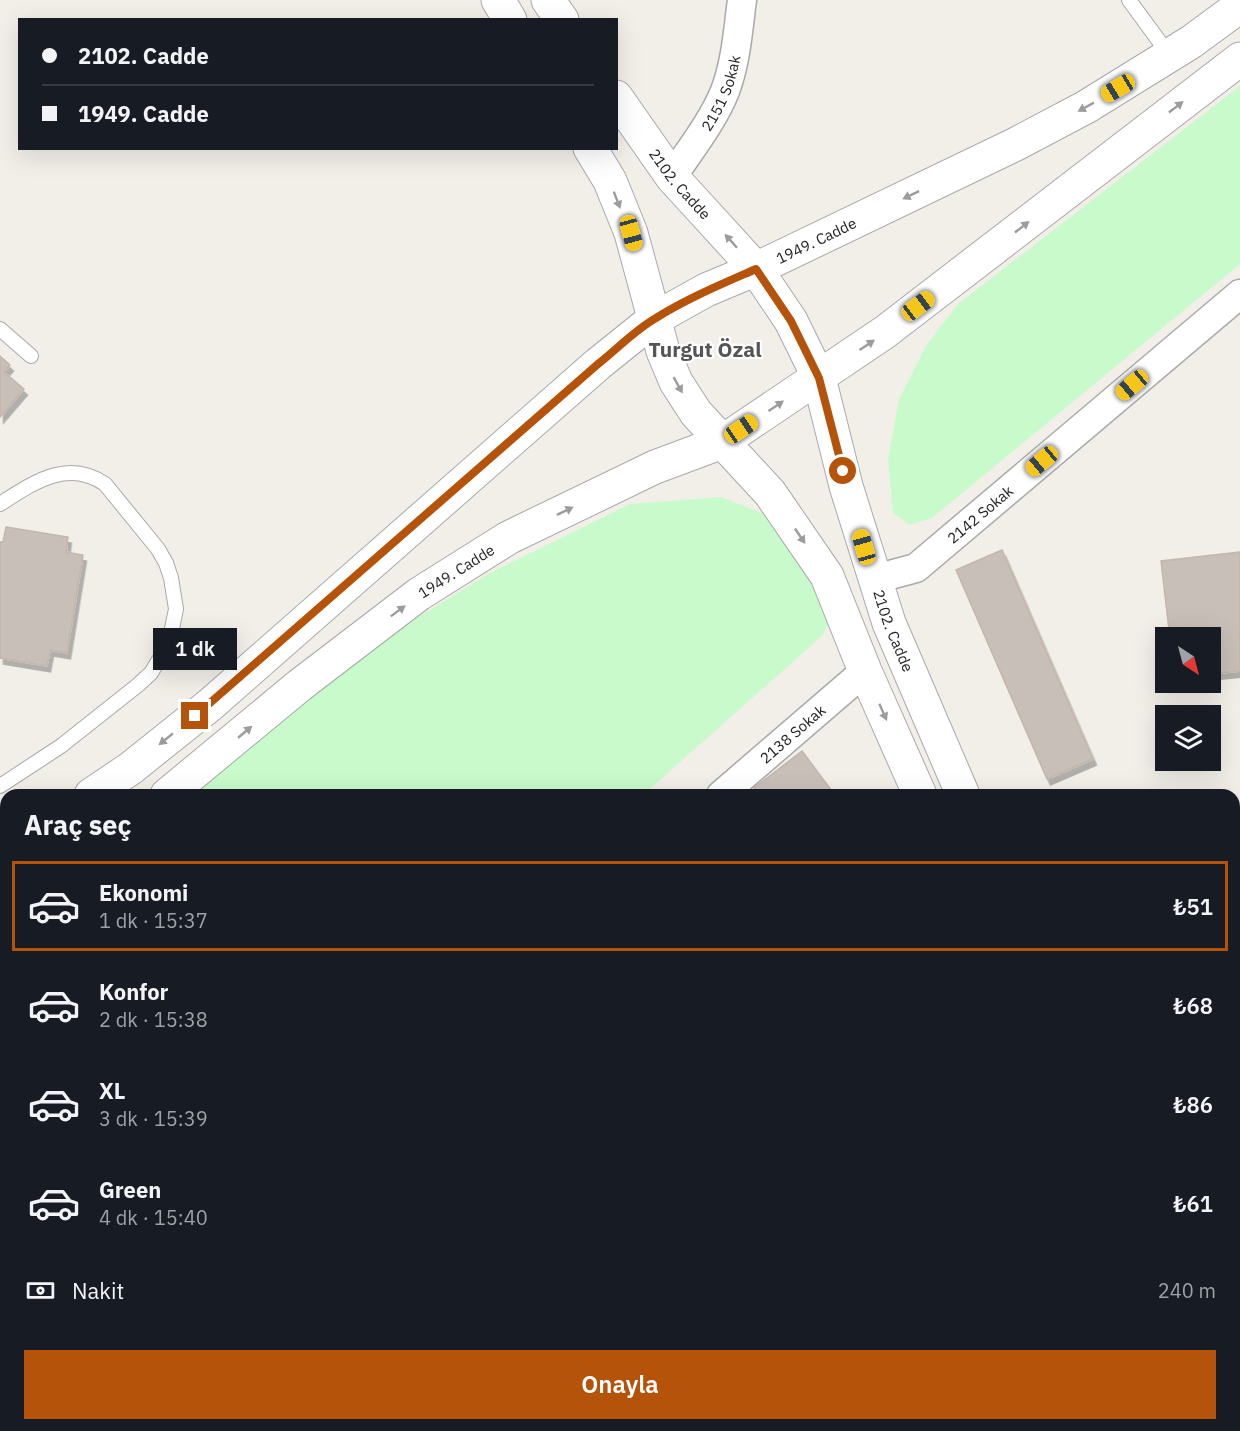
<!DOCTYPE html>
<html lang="tr">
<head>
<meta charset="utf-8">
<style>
  body { margin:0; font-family:"IBM Plex Sans",sans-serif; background:#20242c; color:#f1f3f6; height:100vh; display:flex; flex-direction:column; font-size:22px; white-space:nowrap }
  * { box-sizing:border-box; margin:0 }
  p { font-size:20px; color:#9ea1a6 }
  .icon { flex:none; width:33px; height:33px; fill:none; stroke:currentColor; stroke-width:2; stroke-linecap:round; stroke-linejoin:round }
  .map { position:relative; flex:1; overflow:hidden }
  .panel { position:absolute; left:0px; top:789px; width:1240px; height:642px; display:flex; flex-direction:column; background:#171b24; border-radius:18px 18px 0 0; box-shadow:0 6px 24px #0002 }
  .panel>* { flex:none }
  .guide { position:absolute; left:18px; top:18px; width:600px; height:132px; border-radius:0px; box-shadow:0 6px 24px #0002; display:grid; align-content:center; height:132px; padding:0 24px; background:#171b24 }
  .needle { width:39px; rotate:144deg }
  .tools { position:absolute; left:1155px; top:627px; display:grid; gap:12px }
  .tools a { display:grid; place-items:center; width:66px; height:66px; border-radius:0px; background:#171b24; box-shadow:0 6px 24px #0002; font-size:30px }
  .end { position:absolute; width:27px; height:27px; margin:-14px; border:8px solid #b45309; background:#fff; box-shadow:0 0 0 3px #fff }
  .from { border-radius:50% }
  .bubble { position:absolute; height:42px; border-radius:0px; background:#171b24; box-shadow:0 6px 24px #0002; font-size:20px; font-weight:600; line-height:42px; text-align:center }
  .car { position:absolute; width:18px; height:36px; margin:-18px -9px; border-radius:8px; box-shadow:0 0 4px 2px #0007; background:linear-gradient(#f5c518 24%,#345 0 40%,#f5c518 0 76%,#345 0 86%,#f5c518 0) }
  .guide b { display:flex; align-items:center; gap:21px; height:57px; font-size:22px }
  .guide b+b { border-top:2px solid #363941 }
  .guide i { width:15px; height:15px; background:#f1f3f6 }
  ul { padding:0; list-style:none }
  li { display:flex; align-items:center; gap:18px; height:90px; margin:0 12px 9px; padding:0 12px; border:3px solid transparent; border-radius:0px }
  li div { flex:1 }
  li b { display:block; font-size:22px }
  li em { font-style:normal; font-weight:600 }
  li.active { border-color:#b45309 }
  li>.icon { width:54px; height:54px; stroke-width:1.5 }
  h2 { padding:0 24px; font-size:27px; line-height:72px }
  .pay { display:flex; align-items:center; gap:15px; height:66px; padding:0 24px; font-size:22px }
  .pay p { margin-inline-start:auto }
  .action { display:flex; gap:12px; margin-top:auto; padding:12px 24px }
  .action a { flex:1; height:69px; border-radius:0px; background:#b45309; color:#fff; font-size:24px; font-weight:600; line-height:69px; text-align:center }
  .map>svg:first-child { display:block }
  .park { fill:#c8facc }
  .building { fill:#c7bfb8; stroke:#c4b6ab; stroke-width:1.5; filter:url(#shadow) }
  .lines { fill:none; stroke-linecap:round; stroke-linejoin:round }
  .service-casing { stroke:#a9a9a9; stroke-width:16 }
  .minor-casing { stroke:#a9a9a9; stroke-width:31 }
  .tertiary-casing { stroke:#a9a9a9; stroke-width:35 }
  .service { stroke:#fff; stroke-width:14 }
  .minor { stroke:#fff; stroke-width:28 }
  .tertiary { stroke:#fff; stroke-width:33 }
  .oneway { fill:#9c9c9c }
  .route { stroke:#b45309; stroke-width:8 }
  .labels { text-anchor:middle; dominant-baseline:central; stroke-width:4.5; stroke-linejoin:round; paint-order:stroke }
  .street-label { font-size:15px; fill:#222; stroke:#fff }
  .district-label { font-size:21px; font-weight:bold; fill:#555; stroke:#fff }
</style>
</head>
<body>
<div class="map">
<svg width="1240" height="1431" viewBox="0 0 1240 1431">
  <defs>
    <filter id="shadow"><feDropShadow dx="3.5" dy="6" stdDeviation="0" flood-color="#0004"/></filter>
  </defs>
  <rect width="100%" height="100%" fill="#f2efe9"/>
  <path class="park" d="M 1240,86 L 1240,264 L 932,518 L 909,525 L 893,513 L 888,460 L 899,399 L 926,346 L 958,304 Z
    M 721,497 L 769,516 L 837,610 L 822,636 L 643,795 L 186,795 L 386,637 L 490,573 L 630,504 Z
    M 6,924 L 6,1360 L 0,1365 L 0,928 Z"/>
  <path class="building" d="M 0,356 L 10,365 L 4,372 L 24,389 L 0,417 Z
    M 6,527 L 68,537 L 66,552 L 83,555 L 67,653 L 50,650 L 47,666 L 0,658 L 0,542 L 3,542 Z
    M 1002,550 L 1093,759 L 1047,779 L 956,570 Z
    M 1240,552 L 1240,671 L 1210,674 L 1210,638 L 1170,638 L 1161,561 Z
    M 802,751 L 835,795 L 760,795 L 754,788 Z
    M 1240,859 L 1240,978 L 1234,979 L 1234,860 Z
    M 702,1425 L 779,1425 L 785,1431 L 695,1431 Z"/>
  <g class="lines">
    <g class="service-casing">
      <path id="service" d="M 1129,0 L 1170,56
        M 0,329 L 31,356
        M 0,504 C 33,483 67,458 105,484 L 158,549 L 166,563 L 171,578 L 176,609 L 169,643 L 151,673 L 138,685 L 61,746 L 0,786
        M 1234,851 L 1240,850
        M 1234,1070 L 1240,1068
        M 421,1425 L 428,1431
        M 363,1431 L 378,1425"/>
    </g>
    <g class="minor-casing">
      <g id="minor">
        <path id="s1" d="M 672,177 C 690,150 713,121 725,91 C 736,62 738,30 742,0"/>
        <path id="s2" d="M 875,579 L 916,568 L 1240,294"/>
        <path id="s3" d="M 721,795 L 865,671"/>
        <path d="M 1234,1140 L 1240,1136"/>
        <path d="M 0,1399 L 6,1394"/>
        <path d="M 483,1425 L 488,1431"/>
        <path d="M 576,1425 L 581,1431"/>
        <path d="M 1000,1431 L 1004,1425"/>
      </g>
    </g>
    <g class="tertiary-casing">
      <g id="tertiary">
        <path d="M 498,0 L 510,20"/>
        <path d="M 548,0 L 562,20"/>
        <path id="s4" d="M 616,97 L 672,177 L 756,269 L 791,321 L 819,378 L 846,486 L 889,623 L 963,795"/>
        <path d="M 590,148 L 610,181 L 631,233 L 663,351 L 676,382 L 696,413 L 770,493 L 827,576 L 865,671 L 920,795"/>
        <path id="s5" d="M 91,795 L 131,768 L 211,704 L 598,364 L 654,319 L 706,290 L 756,269 L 1016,144 L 1086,107 L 1191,42 L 1240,6"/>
        <path id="s6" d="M 167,795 L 300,685 L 419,594 L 508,538 L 655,467 L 722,442 L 885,332 L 1240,59"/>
        <path d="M 0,856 L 6,852"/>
        <path d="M 0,906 L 6,902"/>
        <path d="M 1234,1404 L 1240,1415"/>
        <path d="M 1197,1425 L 1199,1431"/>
      </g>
    </g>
    <use href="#service" class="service"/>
    <use href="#minor" class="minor"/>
    <use href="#tertiary" class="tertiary"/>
  </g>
  <defs><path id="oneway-solid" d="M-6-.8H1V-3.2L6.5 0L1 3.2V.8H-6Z" transform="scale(1.5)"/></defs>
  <g class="oneway">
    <use href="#oneway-solid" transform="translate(1086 107) rotate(151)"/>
    <use href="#oneway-solid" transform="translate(1176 107) rotate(-38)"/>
    <use href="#oneway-solid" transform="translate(911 195) rotate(154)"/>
    <use href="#oneway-solid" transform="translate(617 200) rotate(69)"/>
    <use href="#oneway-solid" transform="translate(1022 227) rotate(-38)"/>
    <use href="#oneway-solid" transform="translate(731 241) rotate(-132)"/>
    <use href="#oneway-solid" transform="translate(867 345) rotate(-34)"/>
    <use href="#oneway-solid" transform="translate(678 385) rotate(61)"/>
    <use href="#oneway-solid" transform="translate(776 406) rotate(-34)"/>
    <use href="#oneway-solid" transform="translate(565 511) rotate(-26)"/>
    <use href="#oneway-solid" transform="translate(800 536) rotate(56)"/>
    <use href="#oneway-solid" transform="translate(398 611) rotate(-37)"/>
    <use href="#oneway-solid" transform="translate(883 712) rotate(66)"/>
    <use href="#oneway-solid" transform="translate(245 732) rotate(-40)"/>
    <use href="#oneway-solid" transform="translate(166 739) rotate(141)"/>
  </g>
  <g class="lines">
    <path class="route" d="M 195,716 L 598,364 C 617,349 635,330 656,318 C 688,298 722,284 756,269 L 791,321 L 819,378 L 843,471"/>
  </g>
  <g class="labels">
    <g class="street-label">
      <text stroke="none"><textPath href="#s1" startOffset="98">2151 Sokak</textPath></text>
      <text stroke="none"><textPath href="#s4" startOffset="108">2102. Cadde</textPath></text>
      <text stroke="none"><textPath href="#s5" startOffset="918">1949. Cadde</textPath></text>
      <text stroke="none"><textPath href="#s2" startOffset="126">2142 Sokak</textPath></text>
      <text stroke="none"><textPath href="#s6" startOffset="366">1949. Cadde</textPath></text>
      <text stroke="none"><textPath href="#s4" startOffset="612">2102. Cadde</textPath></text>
      <text stroke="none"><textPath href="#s3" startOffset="94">2138 Sokak</textPath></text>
    </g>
    <g class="district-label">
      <text x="705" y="349">Turgut Özal</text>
    </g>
  </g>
</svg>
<div class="tools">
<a><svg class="needle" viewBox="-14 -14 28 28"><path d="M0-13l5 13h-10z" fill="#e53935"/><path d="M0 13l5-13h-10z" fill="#9ea1a6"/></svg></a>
<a><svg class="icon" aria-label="layers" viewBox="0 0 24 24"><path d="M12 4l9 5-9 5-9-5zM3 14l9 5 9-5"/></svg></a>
</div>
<i class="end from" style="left:843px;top:471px"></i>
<i class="end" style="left:195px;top:716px"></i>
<div class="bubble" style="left:153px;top:628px;width:84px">1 dk</div>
<i class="car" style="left:1118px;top:88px;rotate:239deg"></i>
<i class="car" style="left:631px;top:233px;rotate:165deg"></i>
<i class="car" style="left:918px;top:306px;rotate:53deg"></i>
<i class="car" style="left:1132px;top:385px;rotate:230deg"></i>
<i class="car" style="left:741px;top:429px;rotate:56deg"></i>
<i class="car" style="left:1042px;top:461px;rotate:230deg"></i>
<i class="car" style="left:864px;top:547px;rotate:344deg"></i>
<div class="guide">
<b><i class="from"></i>2102. Cadde</b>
<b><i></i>1949. Cadde</b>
</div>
<section class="panel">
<h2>Araç seç</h2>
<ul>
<li class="active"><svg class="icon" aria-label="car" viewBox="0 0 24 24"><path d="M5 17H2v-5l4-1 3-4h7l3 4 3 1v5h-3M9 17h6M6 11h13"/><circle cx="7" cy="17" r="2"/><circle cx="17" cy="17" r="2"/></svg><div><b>Ekonomi</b><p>1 dk · 15:37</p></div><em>₺51</em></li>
<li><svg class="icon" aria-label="car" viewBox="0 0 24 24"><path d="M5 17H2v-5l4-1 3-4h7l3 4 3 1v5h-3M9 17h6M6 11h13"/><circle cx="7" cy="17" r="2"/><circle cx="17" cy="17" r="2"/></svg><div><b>Konfor</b><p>2 dk · 15:38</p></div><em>₺68</em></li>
<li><svg class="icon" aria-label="car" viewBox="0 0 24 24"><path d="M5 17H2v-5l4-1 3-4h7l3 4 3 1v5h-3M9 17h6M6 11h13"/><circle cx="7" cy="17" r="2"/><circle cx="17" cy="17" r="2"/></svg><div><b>XL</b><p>3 dk · 15:39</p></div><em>₺86</em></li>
<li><svg class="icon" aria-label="car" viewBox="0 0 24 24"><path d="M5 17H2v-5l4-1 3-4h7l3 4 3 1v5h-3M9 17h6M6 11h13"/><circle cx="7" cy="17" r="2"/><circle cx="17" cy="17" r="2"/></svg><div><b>Green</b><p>4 dk · 15:40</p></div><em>₺61</em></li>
</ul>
<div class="pay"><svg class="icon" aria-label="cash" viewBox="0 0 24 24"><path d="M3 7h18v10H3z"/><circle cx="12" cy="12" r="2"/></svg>Nakit<p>240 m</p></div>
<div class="action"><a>Onayla</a></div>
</section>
</div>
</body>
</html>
